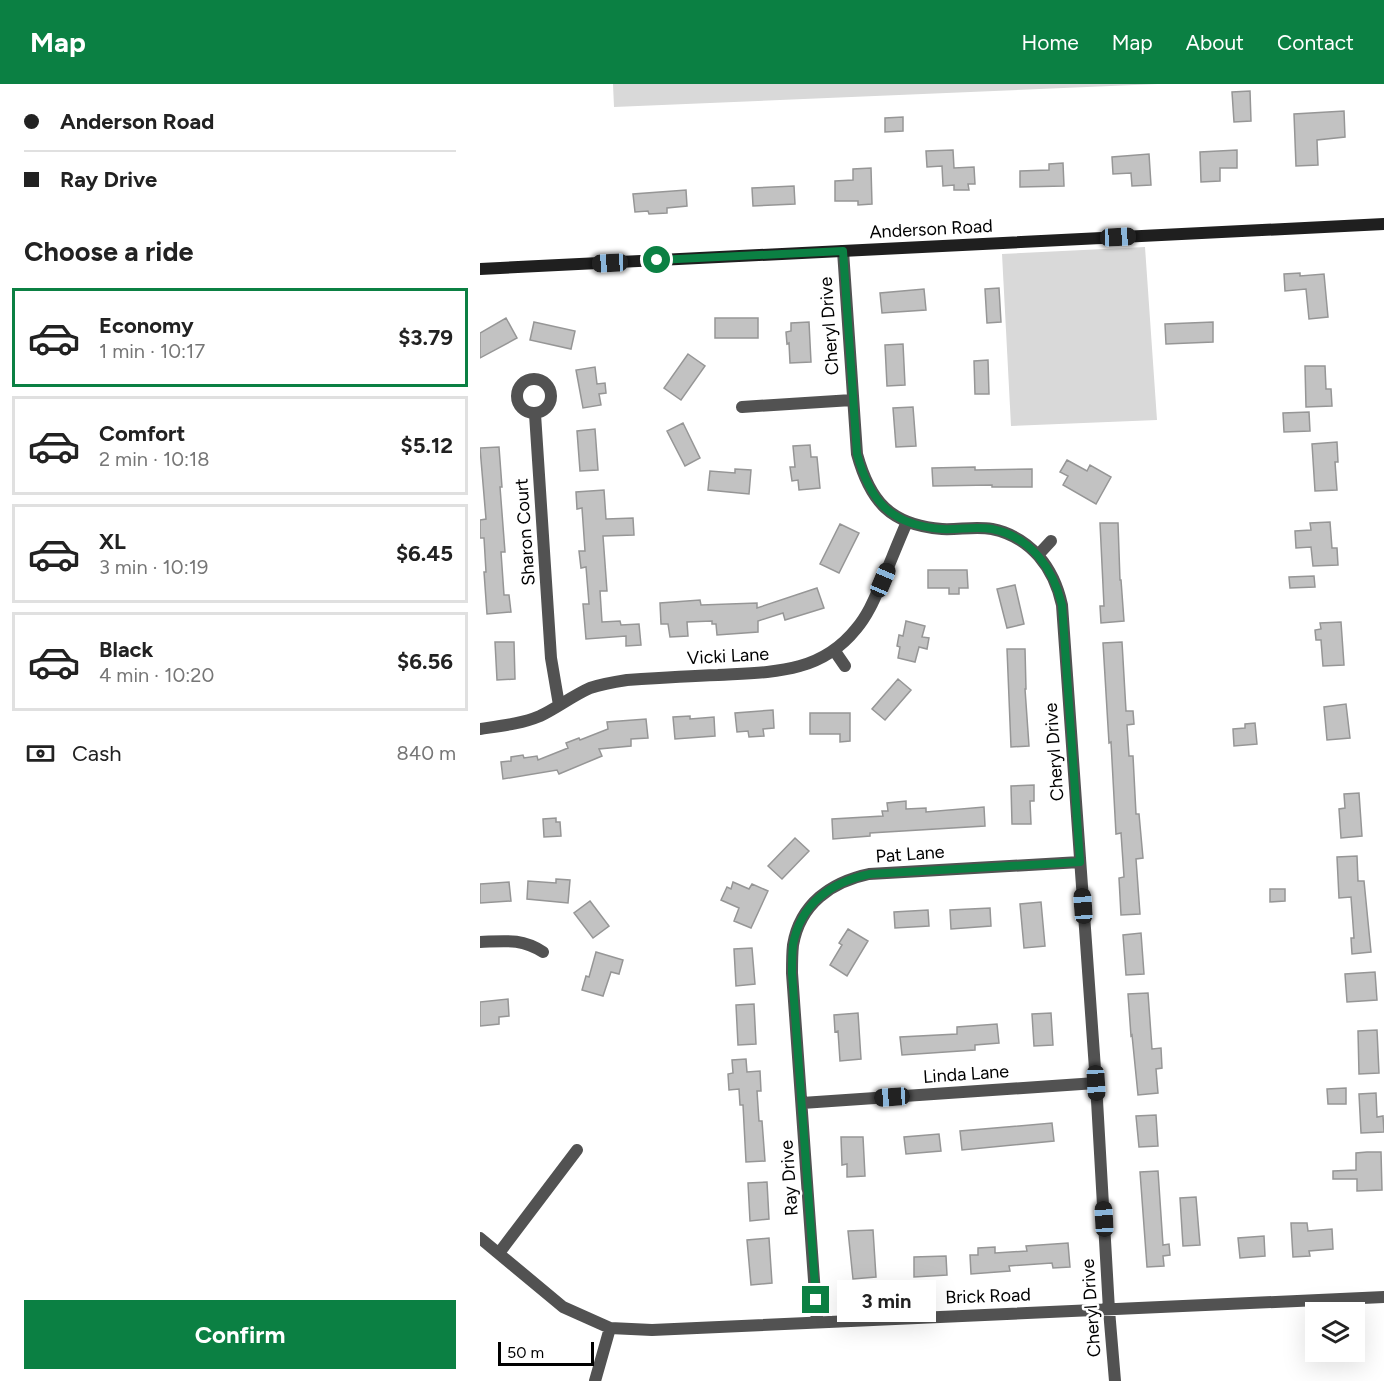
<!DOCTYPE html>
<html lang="en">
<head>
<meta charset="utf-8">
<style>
  body { margin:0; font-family:Figtree,sans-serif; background:#f6f6f6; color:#222; height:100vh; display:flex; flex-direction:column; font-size:22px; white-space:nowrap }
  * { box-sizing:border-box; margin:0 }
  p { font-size:20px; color:#767676 }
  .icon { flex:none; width:33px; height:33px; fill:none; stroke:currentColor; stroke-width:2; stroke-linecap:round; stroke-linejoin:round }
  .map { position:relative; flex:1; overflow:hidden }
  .panel { display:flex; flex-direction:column; background:#fff; width:480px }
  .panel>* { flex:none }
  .banner { display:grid; align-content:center; height:132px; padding:0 24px; background:#fff }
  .buttons { position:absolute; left:825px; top:1218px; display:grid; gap:12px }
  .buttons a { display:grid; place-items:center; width:60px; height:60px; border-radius:0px; background:#fff; box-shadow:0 6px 24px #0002; font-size:30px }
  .scale { position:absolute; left:18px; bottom:15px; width:96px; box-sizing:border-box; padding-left:6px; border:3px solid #000; border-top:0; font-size:16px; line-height:21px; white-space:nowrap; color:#000; -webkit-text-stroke:4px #fff; paint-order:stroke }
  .end { position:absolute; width:27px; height:27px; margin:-14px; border:8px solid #0b8043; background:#fff; box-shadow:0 0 0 3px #fff }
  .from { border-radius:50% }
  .bubble { position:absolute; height:42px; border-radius:0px; background:#fff; box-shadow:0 6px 24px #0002; font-size:20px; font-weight:700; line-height:42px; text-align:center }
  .car { position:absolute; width:18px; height:36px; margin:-18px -9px; border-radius:8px; box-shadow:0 0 4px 2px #0007; background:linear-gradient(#222 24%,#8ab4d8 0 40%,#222 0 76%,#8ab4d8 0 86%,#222 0) }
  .banner b { display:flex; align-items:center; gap:21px; height:57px; font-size:22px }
  .banner b+b { border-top:2px solid #e0e0e0 }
  .banner i { width:15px; height:15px; background:#222 }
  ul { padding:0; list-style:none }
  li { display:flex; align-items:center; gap:18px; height:99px; margin:0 12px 9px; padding:0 12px; border:3px solid #e0e0e0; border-radius:0px }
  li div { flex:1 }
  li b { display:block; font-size:22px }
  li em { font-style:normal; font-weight:700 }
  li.selected { border-color:#0b8043 }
  li>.icon { width:54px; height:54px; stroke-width:1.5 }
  h2 { padding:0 24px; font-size:27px; line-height:72px }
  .pay { display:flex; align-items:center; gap:15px; height:66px; padding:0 24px; font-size:22px }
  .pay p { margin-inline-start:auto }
  .primary-button { display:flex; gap:12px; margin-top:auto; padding:12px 24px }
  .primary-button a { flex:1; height:69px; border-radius:0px; background:#0b8043; color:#fff; font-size:24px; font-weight:700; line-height:69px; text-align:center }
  header { display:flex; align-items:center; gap:36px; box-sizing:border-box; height:84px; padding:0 30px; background:#0b8043; color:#fff }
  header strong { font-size:28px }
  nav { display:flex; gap:33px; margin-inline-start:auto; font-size:21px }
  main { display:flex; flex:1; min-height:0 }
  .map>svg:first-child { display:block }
  .green { fill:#d9d9d9 }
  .building { fill:#c2c2c2; stroke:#969696; stroke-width:1.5 }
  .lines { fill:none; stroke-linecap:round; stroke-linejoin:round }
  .street { stroke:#525252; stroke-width:12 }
  .secondary { stroke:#1f1f1f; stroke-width:12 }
  .route { stroke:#0b8043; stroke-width:8 }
  .labels { text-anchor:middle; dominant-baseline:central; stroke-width:5; stroke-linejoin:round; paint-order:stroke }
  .street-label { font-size:18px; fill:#000; stroke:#fff }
</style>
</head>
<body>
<header>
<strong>Map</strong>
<nav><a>Home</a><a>Map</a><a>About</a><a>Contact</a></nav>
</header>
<main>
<section class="panel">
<div class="banner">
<b><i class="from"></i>Anderson Road</b>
<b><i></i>Ray Drive</b>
</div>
<h2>Choose a ride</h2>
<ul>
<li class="selected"><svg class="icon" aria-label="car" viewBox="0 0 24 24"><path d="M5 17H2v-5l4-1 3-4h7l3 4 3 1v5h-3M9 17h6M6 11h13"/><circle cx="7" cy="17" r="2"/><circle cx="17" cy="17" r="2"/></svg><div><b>Economy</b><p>1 min · 10:17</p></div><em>$3.79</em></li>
<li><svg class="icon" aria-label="car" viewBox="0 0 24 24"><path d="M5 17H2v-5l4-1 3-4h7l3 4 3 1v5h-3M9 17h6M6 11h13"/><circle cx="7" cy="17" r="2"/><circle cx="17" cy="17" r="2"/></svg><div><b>Comfort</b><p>2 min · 10:18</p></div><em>$5.12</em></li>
<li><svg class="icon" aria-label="car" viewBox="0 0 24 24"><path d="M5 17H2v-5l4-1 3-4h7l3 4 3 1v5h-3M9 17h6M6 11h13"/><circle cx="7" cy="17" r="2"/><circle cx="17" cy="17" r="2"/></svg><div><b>XL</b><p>3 min · 10:19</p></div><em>$6.45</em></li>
<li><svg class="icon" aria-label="car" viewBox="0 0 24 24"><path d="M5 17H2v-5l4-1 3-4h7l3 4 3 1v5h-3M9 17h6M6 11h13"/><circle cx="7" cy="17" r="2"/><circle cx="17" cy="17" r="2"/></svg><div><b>Black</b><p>4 min · 10:20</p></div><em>$6.56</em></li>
</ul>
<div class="pay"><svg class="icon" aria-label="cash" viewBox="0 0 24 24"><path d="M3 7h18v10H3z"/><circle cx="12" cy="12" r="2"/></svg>Cash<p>840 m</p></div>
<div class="primary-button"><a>Confirm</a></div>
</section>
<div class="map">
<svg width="904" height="1297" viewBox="0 0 904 1297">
  <rect width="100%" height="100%" fill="#fff"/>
  <path class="green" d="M 133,0 L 678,0 L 134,23 Z
    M 665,163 L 677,336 L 531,342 L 522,170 Z"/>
  <path class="building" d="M 770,7 L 771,37 L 754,38 L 752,8 Z
    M 864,27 L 865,53 L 837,56 L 838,81 L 816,82 L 814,30 Z
    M 423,33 L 423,47 L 405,48 L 405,34 Z
    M 473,66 L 474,84 L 494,83 L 495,100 L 488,100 L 489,106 L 474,106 L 474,101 L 463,102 L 462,82 L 447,83 L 446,67 Z
    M 757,66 L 757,84 L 740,84 L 740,97 L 721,98 L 720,68 Z
    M 669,70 L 671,101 L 652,102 L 651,89 L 633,90 L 632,73 Z
    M 583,79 L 584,102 L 540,103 L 540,87 L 569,86 L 569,80 Z
    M 391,84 L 392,120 L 378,121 L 378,117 L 355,117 L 355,97 L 373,96 L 373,85 Z
    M 314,102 L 315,120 L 273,122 L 272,104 Z
    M 206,106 L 207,122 L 187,124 L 187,129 L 169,130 L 168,127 L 155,128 L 153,110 Z
    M 820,189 L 820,192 L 844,190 L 848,233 L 829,235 L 826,205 L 805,207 L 804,190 Z
    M 519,204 L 521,238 L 507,239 L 505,205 Z
    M 444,205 L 446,226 L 402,229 L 400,209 Z
    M 26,234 L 37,254 L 0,274 L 0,249 Z
    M 235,234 L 278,234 L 278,254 L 235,254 Z
    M 54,238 L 95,247 L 91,265 L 50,256 Z
    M 329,238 L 331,278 L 310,279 L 309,259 L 307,260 L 306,248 L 311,247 L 311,239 Z
    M 733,238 L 733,258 L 686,260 L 685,240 Z
    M 423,260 L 425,301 L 407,302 L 405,261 Z
    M 208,270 L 225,282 L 201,316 L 184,304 Z
    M 508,276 L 509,310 L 495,310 L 494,277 Z
    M 825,282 L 845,282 L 846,305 L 851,305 L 852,322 L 826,323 Z
    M 115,283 L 117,300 L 125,299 L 126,309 L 119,310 L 121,321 L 103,324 L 96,286 Z
    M 433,323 L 436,362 L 416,363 L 413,324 Z
    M 829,328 L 830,347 L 804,348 L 803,329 Z
    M 203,339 L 220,374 L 205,382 L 187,347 Z
    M 115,345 L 118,386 L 100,387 L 97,347 Z
    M 857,358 L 858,378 L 855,378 L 857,406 L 835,407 L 832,360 Z
    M 330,361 L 331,373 L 337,373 L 340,404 L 319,406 L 318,396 L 312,397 L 310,383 L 315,383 L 313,362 Z
    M 19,363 L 22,403 L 20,403 L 25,468 L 21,468 L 24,511 L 29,511 L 31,528 L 7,530 L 4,488 L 6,488 L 4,454 L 0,454 L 0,436 L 6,435 L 0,364 Z
    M 587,376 L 607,387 L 610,381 L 631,393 L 616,420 L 583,401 L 588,392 L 580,388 Z
    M 495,383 L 495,386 L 552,385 L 552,403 L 512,403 L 512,401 L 453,402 L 452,384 Z
    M 255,385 L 271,386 L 269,410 L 228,406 L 230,387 L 255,389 Z
    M 124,406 L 126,435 L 153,434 L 154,451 L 123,452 L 127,507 L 120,507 L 122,538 L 140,537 L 141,541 L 159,540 L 161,561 L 146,562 L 146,552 L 106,555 L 103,520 L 109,520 L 106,483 L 101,484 L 99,467 L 105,467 L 102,424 L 97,425 L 96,408 Z
    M 850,438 L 852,464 L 857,464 L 858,481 L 833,482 L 831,463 L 816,464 L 815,447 L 831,446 L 830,439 Z
    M 620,439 L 638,439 L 640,496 L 641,496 L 644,537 L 621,539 L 620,522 L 624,522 Z
    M 360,440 L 379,449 L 359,489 L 340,480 Z
    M 448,486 L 487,486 L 488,504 L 479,504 L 479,510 L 469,510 L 469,504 L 448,504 Z
    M 834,492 L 835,503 L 810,504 L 809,493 Z
    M 535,501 L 544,540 L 527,544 L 517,505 Z
    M 337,504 L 344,524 L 305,536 L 303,529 L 278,537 L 278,548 L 237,551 L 236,540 L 232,540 L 232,537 L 207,538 L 208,552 L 190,553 L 188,540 L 181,540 L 180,519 L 220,516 L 221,521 L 277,519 L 277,524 Z
    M 426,537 L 445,542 L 442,553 L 449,554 L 447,565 L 439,563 L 435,578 L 418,574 L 420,563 L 417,562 L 419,551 L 423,552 Z
    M 861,538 L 864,581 L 843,582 L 841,556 L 836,556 L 835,546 L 841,545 L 840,539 Z
    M 15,558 L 34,558 L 35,595 L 17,596 Z
    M 642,558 L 646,627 L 653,627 L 654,640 L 647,641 L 649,672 L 653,672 L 656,730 L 659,730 L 663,774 L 656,775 L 660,830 L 641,831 L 639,794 L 644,793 L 641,749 L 636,750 L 631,658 L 629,659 L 623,559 Z
    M 527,565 L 545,565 L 546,605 L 545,605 L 549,662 L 531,663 Z
    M 418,595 L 431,606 L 405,636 L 392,625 Z
    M 866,620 L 870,654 L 847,656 L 844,623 Z
    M 293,626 L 294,644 L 283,645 L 284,652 L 269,653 L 268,647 L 257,648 L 255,629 Z
    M 330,629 L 370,629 L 370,657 L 360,658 L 360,650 L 330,650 Z
    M 210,632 L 210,635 L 234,633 L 235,652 L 195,655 L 193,633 Z
    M 166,635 L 168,654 L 151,655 L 151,662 L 119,665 L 122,672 L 79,690 L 77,686 L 23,695 L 21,678 L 31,677 L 31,673 L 43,671 L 44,674 L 57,672 L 58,676 L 88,664 L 86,659 L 99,654 L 100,656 L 128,645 L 127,638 Z
    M 775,639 L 777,660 L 754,662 L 753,645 L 765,644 L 765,640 Z
    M 554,701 L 554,717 L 550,717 L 551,740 L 532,740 L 531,702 Z
    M 879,709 L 882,752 L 861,754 L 859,725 L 865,724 L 864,710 Z
    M 426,717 L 426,725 L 446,724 L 446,728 L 504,723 L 505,742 L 390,749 L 390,752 L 353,755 L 352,735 L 403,732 L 402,727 L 408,727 L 407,719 Z
    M 76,734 L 76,738 L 80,738 L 81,752 L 64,753 L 63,735 Z
    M 315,754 L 329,767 L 302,795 L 288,782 Z
    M 877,772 L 878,797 L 884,797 L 891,868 L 872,870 L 871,854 L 874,854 L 871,813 L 859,814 L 857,773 Z
    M 76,795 L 90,796 L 88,819 L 47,815 L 48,797 L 76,799 Z
    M 29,798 L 31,817 L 0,819 L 0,800 Z
    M 253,798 L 269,805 L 272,800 L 288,807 L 271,844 L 254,837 L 259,824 L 241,816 L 247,803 L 251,805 Z
    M 790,805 L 805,805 L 805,817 L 790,818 Z
    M 110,817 L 129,842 L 113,854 L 94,829 Z
    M 561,818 L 565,862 L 544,864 L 540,820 Z
    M 510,824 L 511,842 L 471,845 L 470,826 Z
    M 448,826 L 449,842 L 415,844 L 414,828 Z
    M 368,845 L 388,857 L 367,892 L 350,881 L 362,861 L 359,859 Z
    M 661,849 L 664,890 L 646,891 L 643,851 Z
    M 272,864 L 275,900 L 256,902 L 254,865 Z
    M 116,868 L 143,876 L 139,890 L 131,888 L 123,912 L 102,906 L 106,892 L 109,893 Z
    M 895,888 L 897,916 L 867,918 L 865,890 Z
    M 668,909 L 672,965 L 681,964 L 682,984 L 676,985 L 678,1009 L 658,1011 L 652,951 L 651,952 L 648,910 Z
    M 28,915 L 29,932 L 19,933 L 19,940 L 0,942 L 0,918 Z
    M 274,920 L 276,960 L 258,961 L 256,921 Z
    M 378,929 L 381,975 L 360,977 L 358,947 L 355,948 L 354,931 Z
    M 571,929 L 573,961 L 554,962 L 552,930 Z
    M 517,940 L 519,959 L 495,961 L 495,966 L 422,971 L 420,953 L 477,950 L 477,943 Z
    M 897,946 L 899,989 L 879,990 L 878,947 Z
    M 266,975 L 267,988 L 280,987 L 281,1007 L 277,1007 L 279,1037 L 282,1037 L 285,1077 L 266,1078 L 263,1021 L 260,1021 L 259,1005 L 249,1006 L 248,990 L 253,989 L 252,976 Z
    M 866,1004 L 866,1020 L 848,1020 L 847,1005 Z
    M 896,1009 L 897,1033 L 903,1032 L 904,1048 L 881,1049 L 879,1010 Z
    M 676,1031 L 678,1062 L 659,1063 L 656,1032 Z
    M 572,1039 L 574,1057 L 482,1066 L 480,1047 Z
    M 459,1050 L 461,1067 L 426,1070 L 424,1053 Z
    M 361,1053 L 383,1053 L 385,1092 L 367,1093 L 367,1080 L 362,1081 Z
    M 887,1068 L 901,1068 L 902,1106 L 877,1107 L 877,1095 L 853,1095 L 853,1087 L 876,1086 L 876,1069 Z
    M 678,1087 L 683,1161 L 689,1160 L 690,1171 L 683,1172 L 684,1182 L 667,1183 L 660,1088 Z
    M 287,1098 L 289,1135 L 270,1137 L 268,1099 Z
    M 716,1113 L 720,1161 L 703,1162 L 700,1114 Z
    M 811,1139 L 827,1139 L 828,1147 L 852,1145 L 853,1165 L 829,1167 L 830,1172 L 813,1173 Z
    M 393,1146 L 396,1193 L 373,1195 L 368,1147 Z
    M 784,1152 L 785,1172 L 760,1174 L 758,1154 Z
    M 289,1154 L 292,1199 L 271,1201 L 267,1156 Z
    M 588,1159 L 590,1183 L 573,1184 L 572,1179 L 529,1182 L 530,1187 L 491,1190 L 490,1171 L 498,1171 L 498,1164 L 515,1163 L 515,1169 L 547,1167 L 546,1162 Z
    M 466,1172 L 467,1191 L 434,1193 L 434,1173 Z"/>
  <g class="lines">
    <path class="street" d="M 363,167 L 377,370 C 390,417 410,441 462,445 C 478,446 495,442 512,445 C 551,453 574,484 582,521 L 616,999 L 629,1226 L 635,1297
      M37 312a17 17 0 1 1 34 0a17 17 0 1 1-34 0Z
      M 262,323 L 372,316
      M 55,330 L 71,574 L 79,621
      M 558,471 L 571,457
      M 354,566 L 365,582
      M 0,645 C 20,642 41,640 60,632 C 77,624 92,612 110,604 C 122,600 134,598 147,596 C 177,594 208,592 238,591 C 291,588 340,590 376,545 C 389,530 396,511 404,493 C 412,474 419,456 427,438
      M 0,858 C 25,857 41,854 63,868
      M 322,1019 L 616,999
      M 0,1154 L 83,1223 L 130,1244 L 172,1246 L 904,1213
      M 19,1169 L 97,1066
      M 337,1238 L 312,889 C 312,880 312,870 313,861 C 320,820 351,798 389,790 L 600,778
      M 115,1297 L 130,1244"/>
    <path class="secondary" d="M 0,185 L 904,140"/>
  </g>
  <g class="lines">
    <path class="route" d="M 177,176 L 363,167 L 377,370 C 390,417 410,441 462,445 C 478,446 495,442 512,445 C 551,453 573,484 582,521 L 600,778 L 390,790 C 351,798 320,820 313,861 C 312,870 312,880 312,889 L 336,1216"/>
  </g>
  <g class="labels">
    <g class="street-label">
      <text transform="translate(451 145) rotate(-3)">Anderson Road</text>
      <text transform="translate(349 242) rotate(-94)">Cheryl Drive</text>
      <text transform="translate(45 448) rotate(-94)">Sharon Court</text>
      <text transform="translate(248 572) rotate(-3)">Vicki Lane</text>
      <text transform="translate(574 668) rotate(-94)">Cheryl Drive</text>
      <text transform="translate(430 770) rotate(-4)">Pat Lane</text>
      <text transform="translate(486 990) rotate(-4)">Linda Lane</text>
      <text transform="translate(309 1094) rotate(-94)">Ray Drive</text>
      <text transform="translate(508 1212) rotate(-2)">Brick Road</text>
      <text transform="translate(611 1224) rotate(-94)">Cheryl Drive</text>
    </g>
  </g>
</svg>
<div class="buttons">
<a><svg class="icon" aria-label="layers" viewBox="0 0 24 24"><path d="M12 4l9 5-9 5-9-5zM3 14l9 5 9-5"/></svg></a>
</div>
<div class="scale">50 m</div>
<i class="end from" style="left:177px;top:176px"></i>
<i class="end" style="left:336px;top:1216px"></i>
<div class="bubble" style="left:357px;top:1196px;width:99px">3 min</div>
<i class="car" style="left:638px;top:153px;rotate:87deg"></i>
<i class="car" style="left:130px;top:179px;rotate:267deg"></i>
<i class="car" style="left:403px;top:496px;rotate:23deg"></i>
<i class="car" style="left:603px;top:822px;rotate:356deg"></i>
<i class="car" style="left:616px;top:999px;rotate:177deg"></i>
<i class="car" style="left:412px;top:1013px;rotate:266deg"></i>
<i class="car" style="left:624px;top:1135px;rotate:357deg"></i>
</div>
</main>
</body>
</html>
